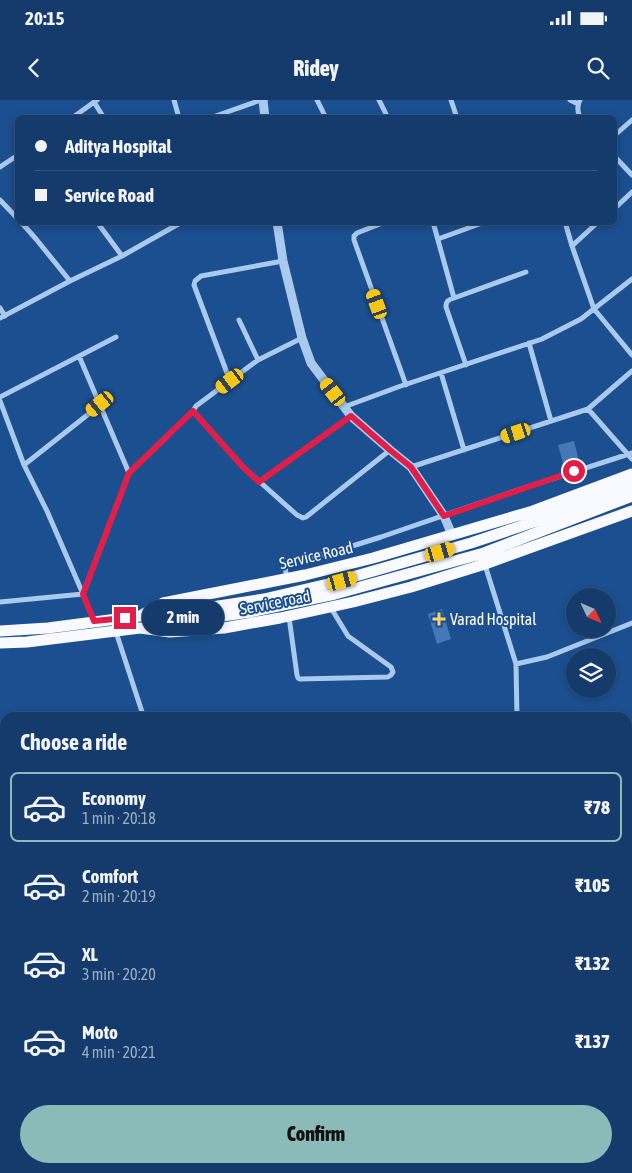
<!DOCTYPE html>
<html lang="en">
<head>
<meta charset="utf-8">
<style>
  body { margin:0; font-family:"Asap Condensed",sans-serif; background:#1d4271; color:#f1f3f6; height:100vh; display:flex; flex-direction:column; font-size:19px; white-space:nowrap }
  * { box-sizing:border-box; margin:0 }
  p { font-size:16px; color:#9dadc1 }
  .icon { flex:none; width:28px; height:28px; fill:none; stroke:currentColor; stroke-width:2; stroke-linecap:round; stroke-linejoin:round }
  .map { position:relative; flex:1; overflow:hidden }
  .side { position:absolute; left:0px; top:612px; width:632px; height:461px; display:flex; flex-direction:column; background:#143b6b; border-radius:15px 15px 0 0; box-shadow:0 2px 8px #0003,0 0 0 1px #33557e }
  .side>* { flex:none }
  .banner { position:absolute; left:15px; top:15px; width:602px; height:110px; border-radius:8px; box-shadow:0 2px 8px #0003,0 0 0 1px #33557e; display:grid; align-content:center; height:110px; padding:0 20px; background:#143b6b }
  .needle { width:32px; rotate:134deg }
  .tools { position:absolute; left:566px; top:488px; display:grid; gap:10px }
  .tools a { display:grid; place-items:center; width:50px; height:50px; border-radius:50%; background:#143b6b; box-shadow:0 2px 8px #0003,0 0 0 1px #33557e; font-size:25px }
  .end { position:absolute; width:22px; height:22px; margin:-11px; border:6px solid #e11d48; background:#fff; box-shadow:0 0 0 2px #fff }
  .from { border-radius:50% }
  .bubble { position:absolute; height:35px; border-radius:18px; background:#143b6b; box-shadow:0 2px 8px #0003,0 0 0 1px #33557e; font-size:16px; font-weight:800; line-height:35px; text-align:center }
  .car { position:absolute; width:15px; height:30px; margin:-15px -8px; border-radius:6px; box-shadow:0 0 4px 1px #0007; background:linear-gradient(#f5c518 24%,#345 0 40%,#f5c518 0 76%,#345 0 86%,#f5c518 0) }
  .banner b { display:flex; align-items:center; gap:18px; height:48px; font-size:19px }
  .banner b+b { border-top:1px solid #33557e }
  .banner i { width:12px; height:12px; background:#f1f3f6 }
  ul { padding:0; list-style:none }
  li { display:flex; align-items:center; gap:15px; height:70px; margin:0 10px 8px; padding:0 10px; border:2px solid transparent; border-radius:8px }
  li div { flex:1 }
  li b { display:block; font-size:19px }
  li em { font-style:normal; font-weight:800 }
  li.active { border-color:#8bbbb9 }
  li>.icon { width:45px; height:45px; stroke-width:1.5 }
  h2 { padding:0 20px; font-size:22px; line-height:60px }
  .cta { display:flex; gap:10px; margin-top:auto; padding:10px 20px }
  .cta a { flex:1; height:58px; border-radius:30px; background:#8bbbb9; color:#111; font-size:20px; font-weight:800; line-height:58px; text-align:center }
  .status { display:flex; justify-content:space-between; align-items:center; height:35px; padding:0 25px; background:#143b6b; direction:ltr }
  .status svg { height:14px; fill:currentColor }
  header { display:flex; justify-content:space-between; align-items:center; height:65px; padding:0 20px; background:#143b6b; font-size:22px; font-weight:800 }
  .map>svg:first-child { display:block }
  .building { fill:#4478b7 }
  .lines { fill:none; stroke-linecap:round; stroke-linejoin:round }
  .minor { stroke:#a9c9ee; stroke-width:5 }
  .tertiary { stroke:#a9c9ee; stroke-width:9 }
  .trunk { stroke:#f8faff; stroke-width:11 }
  .route { stroke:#e11d48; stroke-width:6 }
  .poi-dot { fill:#ffd166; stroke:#1b4f8f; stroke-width:2 }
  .labels { text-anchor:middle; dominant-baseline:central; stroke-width:4; stroke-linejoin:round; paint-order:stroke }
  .street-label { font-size:16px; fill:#fff; stroke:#1b4f8f }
  .poi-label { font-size:16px; fill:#fff; stroke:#1b4f8f; text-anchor:start }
</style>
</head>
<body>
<div class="status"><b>20:15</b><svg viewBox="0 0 49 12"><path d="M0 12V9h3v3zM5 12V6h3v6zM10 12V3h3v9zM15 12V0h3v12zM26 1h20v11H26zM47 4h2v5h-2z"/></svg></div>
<header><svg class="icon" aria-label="back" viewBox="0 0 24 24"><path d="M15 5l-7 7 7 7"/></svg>Ridey<svg class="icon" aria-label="search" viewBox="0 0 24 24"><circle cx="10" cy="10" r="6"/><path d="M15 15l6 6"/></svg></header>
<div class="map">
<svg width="632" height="1073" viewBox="0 0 632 1073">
  <rect width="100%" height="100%" fill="#1b4f8f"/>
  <path class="building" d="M 574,341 L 580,365 L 565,370 L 558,345 Z
    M 442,509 L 451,539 L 437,544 L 428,514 Z"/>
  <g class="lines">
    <path class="minor" d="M 174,0 L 179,18
      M 317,0 L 326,18
      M 379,0 L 388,18
      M 451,0 L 457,18
      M 570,0 L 578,4
      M 580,0 C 577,5 577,13 581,18
      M 94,2 L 104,18
      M 72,18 L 97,0
      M 210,18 L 261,0
      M 615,35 L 632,20
      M 615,57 L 632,75
      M 0,67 L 18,55
      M 0,100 L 18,119
      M 615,108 L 632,92
      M 21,122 L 36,139 L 70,181
      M 97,122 L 122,156
      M 385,122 L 357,133 L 354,136 L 354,140 L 406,285
      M 433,122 L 454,198 C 448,200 446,201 446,207 L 466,265
      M 565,122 L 572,146 L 594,209 L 632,255
      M 438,139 L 485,122
      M 572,146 L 598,122
      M 454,198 L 526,172
      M 0,208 L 5,216
      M 0,218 L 70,181 L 122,156 L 182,122
      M 239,220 L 258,260
      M 529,243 L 551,321
      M 79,256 L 129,373 L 83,494
      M 441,273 L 464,350
      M 230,281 L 194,185 L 195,181 L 201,176 L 283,161
      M 0,297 L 116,237
      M 0,301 L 24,365 L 47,411 L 83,494
      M 344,307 L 398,287 L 542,239 L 581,219 L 632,179
      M 588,309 L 632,359
      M 193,311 L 196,306 L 258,260 L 302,238
      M 24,365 L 100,305
      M 411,367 L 588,309 L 632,271
      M 129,373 L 193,311 L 243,367 L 297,415 L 303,418 L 306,417 L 390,350
      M 259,382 L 351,316
      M 485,465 L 516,564 L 517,618
      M 287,479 L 285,467 L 286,464 L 292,460 L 327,454 L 381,437 L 521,389 L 632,353
      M 0,502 L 83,494 L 94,521
      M 289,517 L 297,575 L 298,578 L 300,579 L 388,577 L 391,575 L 393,572 L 391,567 L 348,536 L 331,508
      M 116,532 L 144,618
      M 516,564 L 547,557 L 632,523
      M 0,686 L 5,687
      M 628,729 L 632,729
      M 0,776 L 5,773
      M 0,778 L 5,785
      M 628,820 L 632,818
      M 628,830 L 632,838
      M 0,887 L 5,894
      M 0,921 L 5,916
      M 0,932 L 5,937
      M 628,944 L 632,941
      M 628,1027 L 632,1024
      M 0,1043 L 5,1039
      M 66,1069 L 70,1073
      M 177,1069 L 181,1073
      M 308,1069 L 311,1073
      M 388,1069 L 391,1073
      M 525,1069 L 529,1073
      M 609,1069 L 612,1073
      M 216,1073 L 222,1069
      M 474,1073 L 478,1069"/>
    <path class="tertiary" d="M 263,0 L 265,18
      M 277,122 L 283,161 L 302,238 L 311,263 L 351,316 L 390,350 L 411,367 L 444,416 L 452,435"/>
    <path class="trunk" d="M 147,516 L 192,510 L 264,499 L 328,484 L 471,443 L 545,418 L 632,385
      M 154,526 L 250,512 L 335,494 L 484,453 L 632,396
      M 0,531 L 48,528 L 140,516 L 163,503 L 305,475 L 373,458 L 533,411 L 632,374
      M 0,543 L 27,542 L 140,528 L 170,532 L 224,528 L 280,518 L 353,502 L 411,487 L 485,464 L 632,411"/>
  </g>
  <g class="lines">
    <path class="route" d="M 125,518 L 94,521 L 83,494 L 129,373 L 193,311 L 243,367 L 259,382 L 351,316 L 390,350 L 411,367 L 444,416 L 574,371"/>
  </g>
  <path class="poi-dot" d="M436.5 511.5h5v5h5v5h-5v5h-5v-5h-5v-5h5z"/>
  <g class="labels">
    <g class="street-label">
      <text transform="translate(316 455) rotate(-13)">Service Road</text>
      <text transform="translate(275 502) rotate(-11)">Service road</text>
    </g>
    <g class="poi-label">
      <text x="450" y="519">Varad Hospital</text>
    </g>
  </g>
</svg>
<div class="tools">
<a><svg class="needle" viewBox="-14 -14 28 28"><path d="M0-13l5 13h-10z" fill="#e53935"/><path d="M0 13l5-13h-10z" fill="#9dadc1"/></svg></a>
<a><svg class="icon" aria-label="layers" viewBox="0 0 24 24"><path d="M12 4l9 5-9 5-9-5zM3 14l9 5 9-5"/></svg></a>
</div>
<i class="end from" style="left:574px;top:371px"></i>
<i class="end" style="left:125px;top:518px"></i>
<div class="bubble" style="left:142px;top:500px;width:82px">2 min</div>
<i class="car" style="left:377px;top:204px;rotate:340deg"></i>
<i class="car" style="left:230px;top:281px;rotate:233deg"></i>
<i class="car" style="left:333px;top:292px;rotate:322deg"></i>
<i class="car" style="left:100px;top:304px;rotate:231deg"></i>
<i class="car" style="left:516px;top:333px;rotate:252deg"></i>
<i class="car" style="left:440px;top:452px;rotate:74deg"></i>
<i class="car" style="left:342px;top:481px;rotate:75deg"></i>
<div class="banner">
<b><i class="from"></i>Aditya Hospital</b>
<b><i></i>Service Road</b>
</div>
<section class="side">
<h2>Choose a ride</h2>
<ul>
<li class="active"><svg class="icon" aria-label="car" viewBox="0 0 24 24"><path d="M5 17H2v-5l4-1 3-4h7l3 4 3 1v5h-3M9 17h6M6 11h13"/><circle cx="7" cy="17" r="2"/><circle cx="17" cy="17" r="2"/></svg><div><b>Economy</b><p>1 min · 20:18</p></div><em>₹78</em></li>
<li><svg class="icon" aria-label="car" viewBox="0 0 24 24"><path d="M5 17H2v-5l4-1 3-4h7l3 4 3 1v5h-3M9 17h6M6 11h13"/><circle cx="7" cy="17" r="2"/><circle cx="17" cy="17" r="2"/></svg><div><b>Comfort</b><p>2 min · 20:19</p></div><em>₹105</em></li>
<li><svg class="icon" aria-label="car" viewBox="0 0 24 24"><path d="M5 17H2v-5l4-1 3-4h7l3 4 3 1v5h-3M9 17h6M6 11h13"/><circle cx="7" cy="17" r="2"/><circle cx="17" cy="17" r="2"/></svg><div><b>XL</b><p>3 min · 20:20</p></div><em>₹132</em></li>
<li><svg class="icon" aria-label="car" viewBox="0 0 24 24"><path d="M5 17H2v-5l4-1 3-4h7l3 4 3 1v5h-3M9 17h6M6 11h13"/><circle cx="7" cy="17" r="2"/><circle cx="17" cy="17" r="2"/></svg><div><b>Moto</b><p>4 min · 20:21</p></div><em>₹137</em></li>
</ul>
<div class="cta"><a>Confirm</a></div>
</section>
</div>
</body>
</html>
